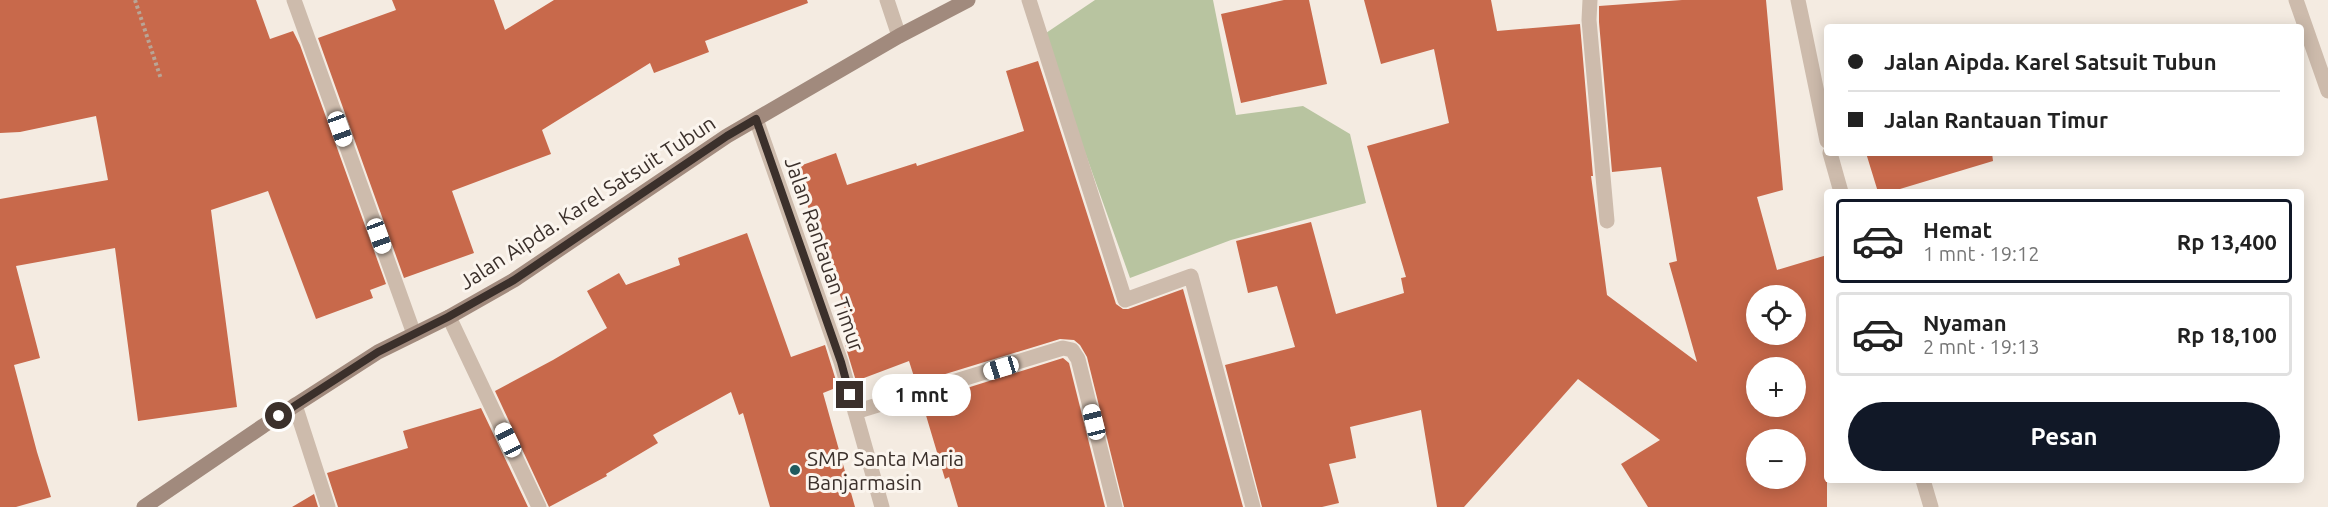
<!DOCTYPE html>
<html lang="id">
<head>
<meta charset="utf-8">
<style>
  body { margin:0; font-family:Ubuntu,sans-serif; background:#f6f6f6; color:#222; height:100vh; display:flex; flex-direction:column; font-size:22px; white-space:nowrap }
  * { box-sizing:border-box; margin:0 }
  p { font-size:20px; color:#767676 }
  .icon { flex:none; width:33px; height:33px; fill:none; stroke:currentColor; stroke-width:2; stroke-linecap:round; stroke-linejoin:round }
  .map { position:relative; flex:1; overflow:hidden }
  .side { position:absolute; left:1824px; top:189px; width:480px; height:294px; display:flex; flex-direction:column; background:#fff; border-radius:6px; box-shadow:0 3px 15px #0003 }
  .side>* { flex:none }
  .top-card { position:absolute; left:1824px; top:24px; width:480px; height:132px; border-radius:6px; box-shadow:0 3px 15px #0003; display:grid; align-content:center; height:132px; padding:0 24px; background:#fff }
  .fabs { position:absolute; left:1746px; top:285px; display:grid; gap:12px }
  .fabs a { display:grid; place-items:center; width:60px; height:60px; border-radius:50%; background:#fff; box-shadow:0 3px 15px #0003; font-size:30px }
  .end { position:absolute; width:27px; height:27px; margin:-14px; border:8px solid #3b302b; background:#fff; box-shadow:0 0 0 3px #fff }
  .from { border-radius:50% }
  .bubble { position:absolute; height:42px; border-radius:21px; background:#fff; box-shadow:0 3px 15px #0003; font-size:20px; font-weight:700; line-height:42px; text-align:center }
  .car { position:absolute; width:18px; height:36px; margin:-18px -9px; border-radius:8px; box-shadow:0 0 4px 2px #0007; background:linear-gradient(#fff 24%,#345 0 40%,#fff 0 76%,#345 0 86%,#fff 0) }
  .top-card b { display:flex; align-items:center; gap:21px; height:57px; font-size:22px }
  .top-card b+b { border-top:2px solid #e0e0e0 }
  .top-card i { width:15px; height:15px; background:#222 }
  ul { padding:10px 0 0; list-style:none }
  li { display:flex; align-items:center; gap:18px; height:84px; margin:0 12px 9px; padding:0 12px; border:3px solid #e0e0e0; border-radius:6px }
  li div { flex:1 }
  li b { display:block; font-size:22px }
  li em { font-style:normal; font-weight:700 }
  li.selected { border-color:#111827 }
  li>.icon { width:54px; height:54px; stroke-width:1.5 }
  .primary-button { display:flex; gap:12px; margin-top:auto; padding:12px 24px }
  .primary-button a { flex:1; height:69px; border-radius:36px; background:#111827; color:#fff; font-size:24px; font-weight:700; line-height:69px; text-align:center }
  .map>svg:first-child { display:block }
  .green { fill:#b8c4a0 }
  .building { fill:#c8694b; fill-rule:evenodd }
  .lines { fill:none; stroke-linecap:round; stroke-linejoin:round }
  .path { stroke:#b9a596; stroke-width:4; stroke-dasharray:3 3; stroke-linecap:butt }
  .lane { stroke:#cdbbac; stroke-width:15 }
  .street { stroke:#cdbbac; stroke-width:15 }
  .secondary { stroke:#a18a7d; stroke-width:15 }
  .route { stroke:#3b302b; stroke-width:8 }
  .poi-dot { fill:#1f5a5e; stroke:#fbf5ee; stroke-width:2 }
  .labels { text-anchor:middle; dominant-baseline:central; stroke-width:6; stroke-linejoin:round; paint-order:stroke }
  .street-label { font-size:21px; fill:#3b302b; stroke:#fbf5ee }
  .poi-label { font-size:21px; fill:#3b302b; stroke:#fbf5ee; text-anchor:start }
</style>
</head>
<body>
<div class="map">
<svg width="2328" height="507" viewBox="0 0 2328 507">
  <rect width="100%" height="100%" fill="#f4ebe1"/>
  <path class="green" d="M 1095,0 L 1213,0 L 1236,115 L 1303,106 L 1350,134 L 1366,203 L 1231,240 L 1130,278 L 1043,35 Z"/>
  <path class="building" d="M 0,0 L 256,0 L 270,39 L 293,31 L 300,45 L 386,284 L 370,290 L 373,298 L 316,319 L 268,191 L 211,210 L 237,407 L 138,421 L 115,248 L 16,266 L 40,358 L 14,365 L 37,452 L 51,497 L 16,507 L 0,507 L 0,199 L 108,180 L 96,116 L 20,132 L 0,133 Z
    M 392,0 L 494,0 L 505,30 L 554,0 L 807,0 L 808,3 L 705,41 L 709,52 L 654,73 L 650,63 L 542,130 L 551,154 L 452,191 L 474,253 L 404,278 L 318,38 L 396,10 Z
    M 1284,0 L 1309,0 L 1327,84 L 1241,103 L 1221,14 Z
    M 1364,0 L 1491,0 L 1497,31 L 1580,24 L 1593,176 L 1591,176 L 1607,295 L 1697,362 L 1669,263 L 1677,261 L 1661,167 L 1612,172 L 1599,22 L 1599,6 L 1682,0 L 1766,0 L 1783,190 L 1757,197 L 1777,270 L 1827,255 L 1827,507 L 1648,507 L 1621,464 L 1660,440 L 1578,379 L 1464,507 L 1437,507 L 1421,410 L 1350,427 L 1356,458 L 1329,464 L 1339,503 L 1322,507 L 1262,507 L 1225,365 L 1295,347 L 1277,286 L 1248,293 L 1236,241 L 1311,222 L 1336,314 L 1404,293 L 1401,278 L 1406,277 L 1367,146 L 1449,123 L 1434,49 L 1381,64 ZM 1756,296 L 1796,296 L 1796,334 L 1756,334 ZM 1756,368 L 1796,368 L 1796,406 L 1756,406 ZM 1756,440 L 1796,440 L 1796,478 L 1756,478 Z
    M 1038,61 L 1116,304 L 1123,309 L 1128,309 L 1183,289 L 1243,507 L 1124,507 L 1087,357 L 1080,345 L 1074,340 L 1060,339 L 916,383 L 909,361 L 856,381 L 843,338 L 854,334 L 794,168 L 836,153 L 847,185 L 916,163 L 917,166 L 1024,131 L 1006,71 Z
    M 1866,153 L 1992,153 L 1993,161 L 1890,192 L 1878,192 Z
    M 747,233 L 791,357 L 825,345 L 838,387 L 823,393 L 855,507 L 770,507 L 743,413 L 739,415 L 731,392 L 653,435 L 658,443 L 606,474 L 607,476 L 549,507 L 495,391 L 553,360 L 607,328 L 587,291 L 619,273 L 626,285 L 680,265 L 678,258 Z
    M 1063,358 L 1069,363 L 1105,507 L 958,507 L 949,477 L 945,479 L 922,402 Z
    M 481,408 L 528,507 L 338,507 L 327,473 L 408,448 L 403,431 Z
    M 314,494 L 318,507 L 292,507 Z"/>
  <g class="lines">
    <path class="path" d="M 135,0 L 161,79"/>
    <path class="lane" d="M 294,0 L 414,334
      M 887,0 L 899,36"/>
    <path class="street" d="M 1029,0 L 1125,300 L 1191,276 L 1253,507
      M 1590,0 L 1589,20 L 1607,221
      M 1798,0 L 1827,141
      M 2296,0 L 2328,91
      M 756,119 L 841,362 L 882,507
      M 1830,153 L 1841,192
      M 449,317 L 539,507
      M 295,405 L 328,507
      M 855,412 L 1063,348 L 1072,350 L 1078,359 L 1115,507
      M 1923,480 L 1931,507"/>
    <path class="secondary" d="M 144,507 L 263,426 L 378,352 L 449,317 L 514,280 L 727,136 L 899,36 L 968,0"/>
  </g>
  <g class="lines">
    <path class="route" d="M 279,416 L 378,352 L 448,317 L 514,280 L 727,136 L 756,119 L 841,362 L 850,395"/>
  </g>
  <circle class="poi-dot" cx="795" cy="470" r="6"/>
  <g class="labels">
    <g class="street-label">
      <text transform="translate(587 202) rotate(-33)">Jalan Aipda. Karel Satsuit Tubun</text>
      <text transform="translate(825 254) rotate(71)">Jalan Rantauan Timur</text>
    </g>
    <g class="poi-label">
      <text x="807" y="458">SMP Santa Maria<tspan x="807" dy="24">Banjarmasin</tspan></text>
    </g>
  </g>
</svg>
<div class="fabs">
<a><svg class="icon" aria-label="locate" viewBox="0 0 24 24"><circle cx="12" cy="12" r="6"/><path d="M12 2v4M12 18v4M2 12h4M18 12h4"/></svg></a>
<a>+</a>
<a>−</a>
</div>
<i class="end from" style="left:279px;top:416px"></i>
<i class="end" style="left:850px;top:395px"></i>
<div class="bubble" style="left:872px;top:374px;width:99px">1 mnt</div>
<i class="car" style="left:340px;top:129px;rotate:160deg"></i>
<i class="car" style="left:379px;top:236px;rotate:160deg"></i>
<i class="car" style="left:1001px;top:368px;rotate:253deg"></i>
<i class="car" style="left:1094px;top:422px;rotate:346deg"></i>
<i class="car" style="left:508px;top:440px;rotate:334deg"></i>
<div class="top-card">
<b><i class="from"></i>Jalan Aipda. Karel Satsuit Tubun</b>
<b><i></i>Jalan Rantauan Timur</b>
</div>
<section class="side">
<ul>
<li class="selected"><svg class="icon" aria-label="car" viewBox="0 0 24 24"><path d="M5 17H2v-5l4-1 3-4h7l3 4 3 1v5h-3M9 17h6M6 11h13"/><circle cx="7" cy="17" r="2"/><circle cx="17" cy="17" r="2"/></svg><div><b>Hemat</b><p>1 mnt · 19:12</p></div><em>Rp 13,400</em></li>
<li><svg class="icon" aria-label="car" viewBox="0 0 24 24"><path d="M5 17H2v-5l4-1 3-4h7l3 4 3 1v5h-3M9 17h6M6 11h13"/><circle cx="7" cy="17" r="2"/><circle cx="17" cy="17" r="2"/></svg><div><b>Nyaman</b><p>2 mnt · 19:13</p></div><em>Rp 18,100</em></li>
</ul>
<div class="primary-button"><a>Pesan</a></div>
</section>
</div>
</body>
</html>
